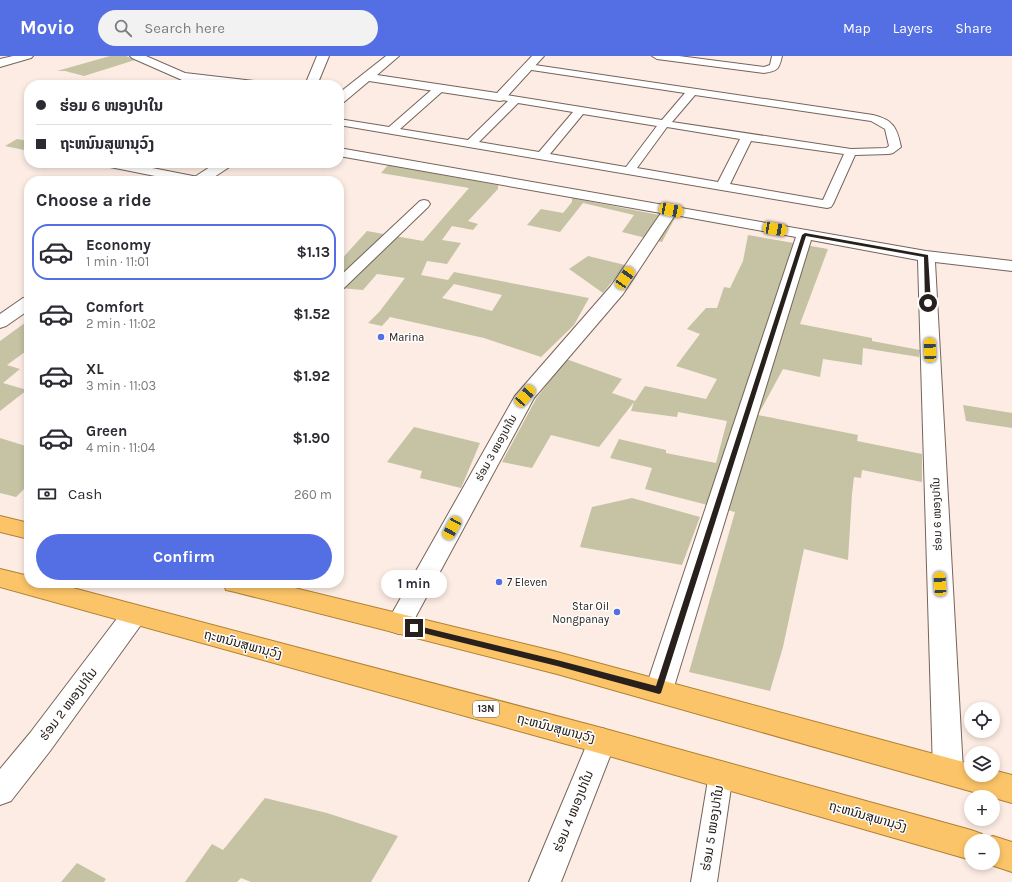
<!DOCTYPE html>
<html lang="en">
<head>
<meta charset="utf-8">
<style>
  body { margin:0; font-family:Karla,"Noto Sans Lao",sans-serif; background:#f2f2f3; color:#2b2b33; height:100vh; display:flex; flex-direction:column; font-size:15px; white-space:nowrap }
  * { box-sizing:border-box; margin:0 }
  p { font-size:13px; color:#7c7c81 }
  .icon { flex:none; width:22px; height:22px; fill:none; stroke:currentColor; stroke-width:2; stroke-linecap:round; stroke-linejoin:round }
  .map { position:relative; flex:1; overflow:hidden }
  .sheet { position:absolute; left:24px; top:120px; width:320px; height:412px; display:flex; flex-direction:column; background:#fff; border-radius:16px; box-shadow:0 2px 6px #0003 }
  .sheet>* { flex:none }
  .top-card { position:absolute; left:24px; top:24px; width:320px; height:88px; border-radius:16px; box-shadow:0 2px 6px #0003; display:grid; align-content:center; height:88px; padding:0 12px; background:#fff }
  .buttons { position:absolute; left:964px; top:646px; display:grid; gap:8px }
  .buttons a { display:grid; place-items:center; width:36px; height:36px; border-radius:50%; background:#fff; box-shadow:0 2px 6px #0003; font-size:20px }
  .end { position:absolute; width:18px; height:18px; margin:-9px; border:5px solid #27201c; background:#fff; box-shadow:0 0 0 2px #fff }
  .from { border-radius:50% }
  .bubble { position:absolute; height:28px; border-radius:14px; background:#fff; box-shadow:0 2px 6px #0003; font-size:13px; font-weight:700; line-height:28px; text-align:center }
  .car { position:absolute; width:12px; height:24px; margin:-12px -6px; border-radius:5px; box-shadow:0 0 3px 1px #0007; background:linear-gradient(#f5c518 24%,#345 0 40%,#f5c518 0 76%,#345 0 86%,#f5c518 0) }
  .top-card b { display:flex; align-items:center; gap:14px; height:38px; font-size:15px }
  .top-card b+b { border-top:1px solid #e1e1e2 }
  .top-card i { width:10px; height:10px; background:#2b2b33 }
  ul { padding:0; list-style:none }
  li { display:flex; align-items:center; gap:12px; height:56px; margin:0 8px 6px; padding:0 4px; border:2px solid transparent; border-radius:16px }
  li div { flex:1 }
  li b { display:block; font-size:15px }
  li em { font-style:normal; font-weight:700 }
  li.selected { border-color:#546ee3 }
  li>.icon { width:36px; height:36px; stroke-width:1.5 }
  h2 { padding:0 12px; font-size:18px; line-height:48px }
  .pay { display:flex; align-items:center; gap:10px; height:44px; padding:0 12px; font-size:15px }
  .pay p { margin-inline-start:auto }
  .cta { display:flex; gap:8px; margin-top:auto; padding:8px 12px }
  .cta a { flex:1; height:46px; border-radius:24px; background:#546ee3; color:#fff; font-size:16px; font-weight:700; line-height:46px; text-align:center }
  header { display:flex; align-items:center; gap:24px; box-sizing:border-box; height:56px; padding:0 20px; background:#546ee3; color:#fff }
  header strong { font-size:19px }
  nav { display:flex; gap:22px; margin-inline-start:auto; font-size:14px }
  .search { width:280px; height:36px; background:#f2f2f3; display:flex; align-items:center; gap:10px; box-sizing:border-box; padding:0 14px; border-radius:22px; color:#7c7c81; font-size:15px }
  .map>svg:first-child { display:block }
  .green { fill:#c5c3a3; fill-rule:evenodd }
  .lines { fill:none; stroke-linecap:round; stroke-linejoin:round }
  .service-casing { stroke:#76645b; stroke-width:2 }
  .minor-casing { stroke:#76645b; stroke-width:2 }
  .trunk-casing { stroke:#b08135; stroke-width:2 }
  .service { fill:#fff; fill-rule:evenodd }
  .minor { fill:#fff; fill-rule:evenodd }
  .trunk { fill:#fbc468; fill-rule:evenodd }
  .route { fill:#27201c }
  .poi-dot { fill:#546ee3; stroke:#fdfdfd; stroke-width:1.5 }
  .labels { text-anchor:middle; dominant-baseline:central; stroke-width:3; stroke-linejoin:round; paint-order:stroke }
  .shield { fill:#fdfdfd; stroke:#676260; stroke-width:1 }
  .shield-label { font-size:10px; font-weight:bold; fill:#27201c }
  .poi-label { font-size:11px; fill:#27201c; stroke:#fdfdfd; text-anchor:start }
  .street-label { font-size:11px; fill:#27201c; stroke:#fdfdfd }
  .near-street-label { font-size:13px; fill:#27201c; stroke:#fdfdfd }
</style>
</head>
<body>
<header>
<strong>Movio</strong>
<div class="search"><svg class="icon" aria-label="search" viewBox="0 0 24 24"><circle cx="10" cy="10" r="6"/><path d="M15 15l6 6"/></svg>Search here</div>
<nav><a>Map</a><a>Layers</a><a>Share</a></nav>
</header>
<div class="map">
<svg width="1012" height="826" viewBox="0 0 1012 826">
  <rect width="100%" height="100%" fill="#fdece3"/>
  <path class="green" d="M 110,0 L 126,0 L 135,4 L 84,20 L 65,15 L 57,15 Z
    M 17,83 L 29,85 L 29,95 L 5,90 Z
    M 388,109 L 498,129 L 498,133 L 468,165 L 478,168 L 473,174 L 452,170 L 442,184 L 461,187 L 447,208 L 427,205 L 421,219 L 448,224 L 454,216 L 589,242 L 574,269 L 541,301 L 484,282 L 390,261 L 382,270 L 368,267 L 380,255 L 405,222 L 377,218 L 363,234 L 339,232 L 339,206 L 367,175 L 423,185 L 469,132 L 381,117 ZM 454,228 L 502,239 L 492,255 L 442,242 Z
    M 572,142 L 675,162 L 662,186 L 622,176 L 634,159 L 583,147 L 560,176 L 527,169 L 541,153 L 563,157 L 572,146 Z
    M 748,179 L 828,193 L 800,268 L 872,282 L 872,285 L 920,294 L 919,301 L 863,292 L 862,309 L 823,303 L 820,321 L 783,313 L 758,359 L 858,379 L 857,385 L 922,398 L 922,426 L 862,414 L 861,422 L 854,421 L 852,438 L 848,504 L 804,493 L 783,591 L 770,635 L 689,616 L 735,456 L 645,433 L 652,412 L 610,402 L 619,383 L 666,394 L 666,397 L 716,407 L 727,365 L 678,356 L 677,361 L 631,355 L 634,346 L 599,391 L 551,379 L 532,412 L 502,406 L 536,343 L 566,303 L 622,323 L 612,337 L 635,345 L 645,330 L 706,343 L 717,323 L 676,310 L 700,278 L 687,273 L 706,252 L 717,252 L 724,231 L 730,232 L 743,205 Z
    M 588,200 L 625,209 L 603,237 L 569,213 Z
    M 29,264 L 29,293 L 7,309 L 20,313 L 3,327 L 27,334 L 0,355 L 0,285 Z
    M 963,349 L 1012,357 L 1012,372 L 966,365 Z
    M 414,371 L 480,387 L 461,432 L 420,422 L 422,415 L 387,406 Z
    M 0,382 L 29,391 L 29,428 L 16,441 L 0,437 Z
    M 632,442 L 700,461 L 682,509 L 580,491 L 592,451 Z
    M 265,742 L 327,757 L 398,780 L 371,826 L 251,826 L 241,822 L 237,826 L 185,826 L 212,788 L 223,794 Z
    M 77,807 L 106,823 L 104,826 L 61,826 Z"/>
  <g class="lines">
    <g class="service-casing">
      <path id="service" d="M 652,0 L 679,0 L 764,11 L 770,9 L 772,0 L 782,0 C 779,13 778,15 764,17 L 657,3 Z
        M 528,8 L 873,59 C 893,64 897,71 901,91 L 893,97 L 889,98 L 855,99 L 833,148 L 831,151 L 827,152 L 339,69 L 339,63 L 389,71 L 436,30 L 440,29 L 445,32 L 444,34 L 400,73 L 468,84 L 508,45 L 496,43 L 495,41 L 496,39 L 500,38 L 662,64 L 685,37 L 525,13 L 523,11 L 525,9 ZM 695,39 L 871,65 L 885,73 L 889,90 L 886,92 L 851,93 L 672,66 ZM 518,47 L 573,56 L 539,96 L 479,86 ZM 583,58 L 657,70 L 626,111 L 550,98 ZM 667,71 L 740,83 L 718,126 L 637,112 ZM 751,85 L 844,98 L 823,144 L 730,128 Z
        M 104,107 L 127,107 L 198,121 L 202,122 L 204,125 L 180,125 L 110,111 L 106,109 Z
        M 424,144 L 428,145 L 430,148 L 428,151 L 344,232 L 339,233 L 339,221 L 420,145 Z
        M 721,707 L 730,710 L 733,718 L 717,826 L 691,826 L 709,718 L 712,710 Z"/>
    </g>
    <g class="minor-casing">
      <path id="minor" d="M 13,0 L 33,0 L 31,2 L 0,11 L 0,3 Z
        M 130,0 L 146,0 L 185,17 L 254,25 L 258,26 L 260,29 L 224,29 L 182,24 L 132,2 Z
        M 317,0 L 329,0 L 317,29 L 305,29 Z
        M 386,0 L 399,0 L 377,19 L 497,37 L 532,0 L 544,0 L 504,44 L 500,45 L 369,25 L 344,46 L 339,47 L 339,37 Z
        M 339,92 L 926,195 L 1012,205 L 1012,215 L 935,206 L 963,715 L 958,724 L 948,728 L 938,724 L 933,715 L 918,204 L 811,184 L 673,634 L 669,642 L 659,646 L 649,642 L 645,634 L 796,181 L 675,159 L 623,238 L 534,342 L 408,575 L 399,578 L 390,575 L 386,568 L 515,340 L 611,230 L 661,157 L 339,100 Z
        M 216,107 L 233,107 L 231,110 L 208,125 L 191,125 L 193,122 Z
        M 29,241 L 29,254 L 6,270 L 0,272 L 0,258 L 23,242 Z
        M 134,549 L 143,552 L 147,559 L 143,566 L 50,695 L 11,745 L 0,749 L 0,713 L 30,677 L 125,552 Z
        M 602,672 L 612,676 L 616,685 L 561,826 L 529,826 L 592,676 Z"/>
    </g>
    <g class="trunk-casing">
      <path id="trunk" d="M 0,460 L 29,467 L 29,483 L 0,476 Z
        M 0,513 L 29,520 L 29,527 L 54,527 L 602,672 L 971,774 L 982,778 L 984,783 L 993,780 L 1012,786 L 1012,816 L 985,807 L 993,807 L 993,785 L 971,785 L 971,804 L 602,698 L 0,531 Z
        M 223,527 L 274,527 L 557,596 L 971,708 L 971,719 L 993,719 L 993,714 L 1012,719 L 1012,747 L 557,618 L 235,536 L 226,534 Z"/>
    </g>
    <use href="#service" class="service"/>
    <use href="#minor" class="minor"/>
    <use href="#trunk" class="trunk"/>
  </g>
  <path class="route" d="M 805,177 L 928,199 L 931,247 L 928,249 L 925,247 L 924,201 L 806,180 L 661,637 L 659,638 L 557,610 L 411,574 L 411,570 L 414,569 L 557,604 L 656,630 L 802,179 Z"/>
  <g class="poi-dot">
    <circle cx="381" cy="281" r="4"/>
    <circle cx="499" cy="526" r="4"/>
    <circle cx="617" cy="556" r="4"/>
  </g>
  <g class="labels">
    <rect class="shield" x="473" y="645" width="26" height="16" rx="3"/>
    <g class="shield-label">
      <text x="486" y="653">13N</text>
    </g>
    <g class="poi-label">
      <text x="389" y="281">Marina</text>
      <text x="507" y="526">7 Eleven</text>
      <text x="609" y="550" text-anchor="end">Star Oil<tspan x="609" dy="13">Nongpanay</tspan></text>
    </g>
    <g class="street-label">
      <text transform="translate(496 392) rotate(-61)">ຮ່ອມ 3 ໜອງປາໃນ</text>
      <text transform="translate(937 458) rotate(-92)">ຮ່ອມ 6 ໜອງປາໃນ</text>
    </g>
    <g class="near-street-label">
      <text transform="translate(243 588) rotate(15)">ຖະຫນົນສຸພານຸວົງ</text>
      <text transform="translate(68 648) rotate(-53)">ຮ່ອມ 2 ໜອງປາໃນ</text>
      <text transform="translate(556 672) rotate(15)">ຖະຫນົນສຸພານຸວົງ</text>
      <text transform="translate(573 755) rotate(-68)">ຮ່ອມ 4 ໜອງປາໃນ</text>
      <text transform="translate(868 760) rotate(16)">ຖະຫນົນສຸພານຸວົງ</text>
      <text transform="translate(712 772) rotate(-81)">ຮ່ອມ 5 ໜອງປາໃນ</text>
    </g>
  </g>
</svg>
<div class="buttons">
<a><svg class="icon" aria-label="locate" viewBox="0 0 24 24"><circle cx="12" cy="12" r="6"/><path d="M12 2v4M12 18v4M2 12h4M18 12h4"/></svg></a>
<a><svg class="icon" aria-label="layers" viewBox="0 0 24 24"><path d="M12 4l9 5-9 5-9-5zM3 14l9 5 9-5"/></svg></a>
<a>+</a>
<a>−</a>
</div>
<i class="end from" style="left:928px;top:247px"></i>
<i class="end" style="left:414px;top:572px"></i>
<div class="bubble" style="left:381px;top:514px;width:66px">1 min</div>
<i class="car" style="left:671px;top:154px;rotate:101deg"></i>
<i class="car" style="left:775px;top:173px;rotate:100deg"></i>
<i class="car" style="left:625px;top:222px;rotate:34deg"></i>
<i class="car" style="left:930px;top:294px;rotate:358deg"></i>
<i class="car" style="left:525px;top:340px;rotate:41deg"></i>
<i class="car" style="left:452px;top:472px;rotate:209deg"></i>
<i class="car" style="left:940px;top:528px;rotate:357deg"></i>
<div class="top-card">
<b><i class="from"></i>ຮ່ອມ 6 ໜອງປາໃນ</b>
<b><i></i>ຖະຫນົນສຸພານຸວົງ</b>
</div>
<section class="sheet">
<h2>Choose a ride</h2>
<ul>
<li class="selected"><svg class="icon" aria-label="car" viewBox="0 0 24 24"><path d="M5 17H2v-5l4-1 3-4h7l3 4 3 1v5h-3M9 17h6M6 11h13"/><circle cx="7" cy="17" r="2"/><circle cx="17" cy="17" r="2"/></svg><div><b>Economy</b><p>1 min · 11:01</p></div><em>$1.13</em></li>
<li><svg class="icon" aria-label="car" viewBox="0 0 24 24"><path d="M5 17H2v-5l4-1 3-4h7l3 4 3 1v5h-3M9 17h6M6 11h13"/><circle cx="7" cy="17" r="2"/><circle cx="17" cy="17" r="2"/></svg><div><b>Comfort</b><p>2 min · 11:02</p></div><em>$1.52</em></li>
<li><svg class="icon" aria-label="car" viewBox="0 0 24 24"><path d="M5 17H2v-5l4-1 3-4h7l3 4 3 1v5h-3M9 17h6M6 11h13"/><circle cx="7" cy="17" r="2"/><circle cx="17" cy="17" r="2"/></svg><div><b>XL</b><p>3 min · 11:03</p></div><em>$1.92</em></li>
<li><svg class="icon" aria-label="car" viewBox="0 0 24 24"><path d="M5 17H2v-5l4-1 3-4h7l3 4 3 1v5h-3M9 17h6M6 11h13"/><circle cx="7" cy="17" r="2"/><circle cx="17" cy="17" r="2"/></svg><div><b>Green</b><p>4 min · 11:04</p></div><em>$1.90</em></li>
</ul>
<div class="pay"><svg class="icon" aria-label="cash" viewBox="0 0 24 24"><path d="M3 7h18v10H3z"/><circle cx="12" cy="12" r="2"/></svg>Cash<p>260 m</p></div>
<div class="cta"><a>Confirm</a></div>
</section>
</div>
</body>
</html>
